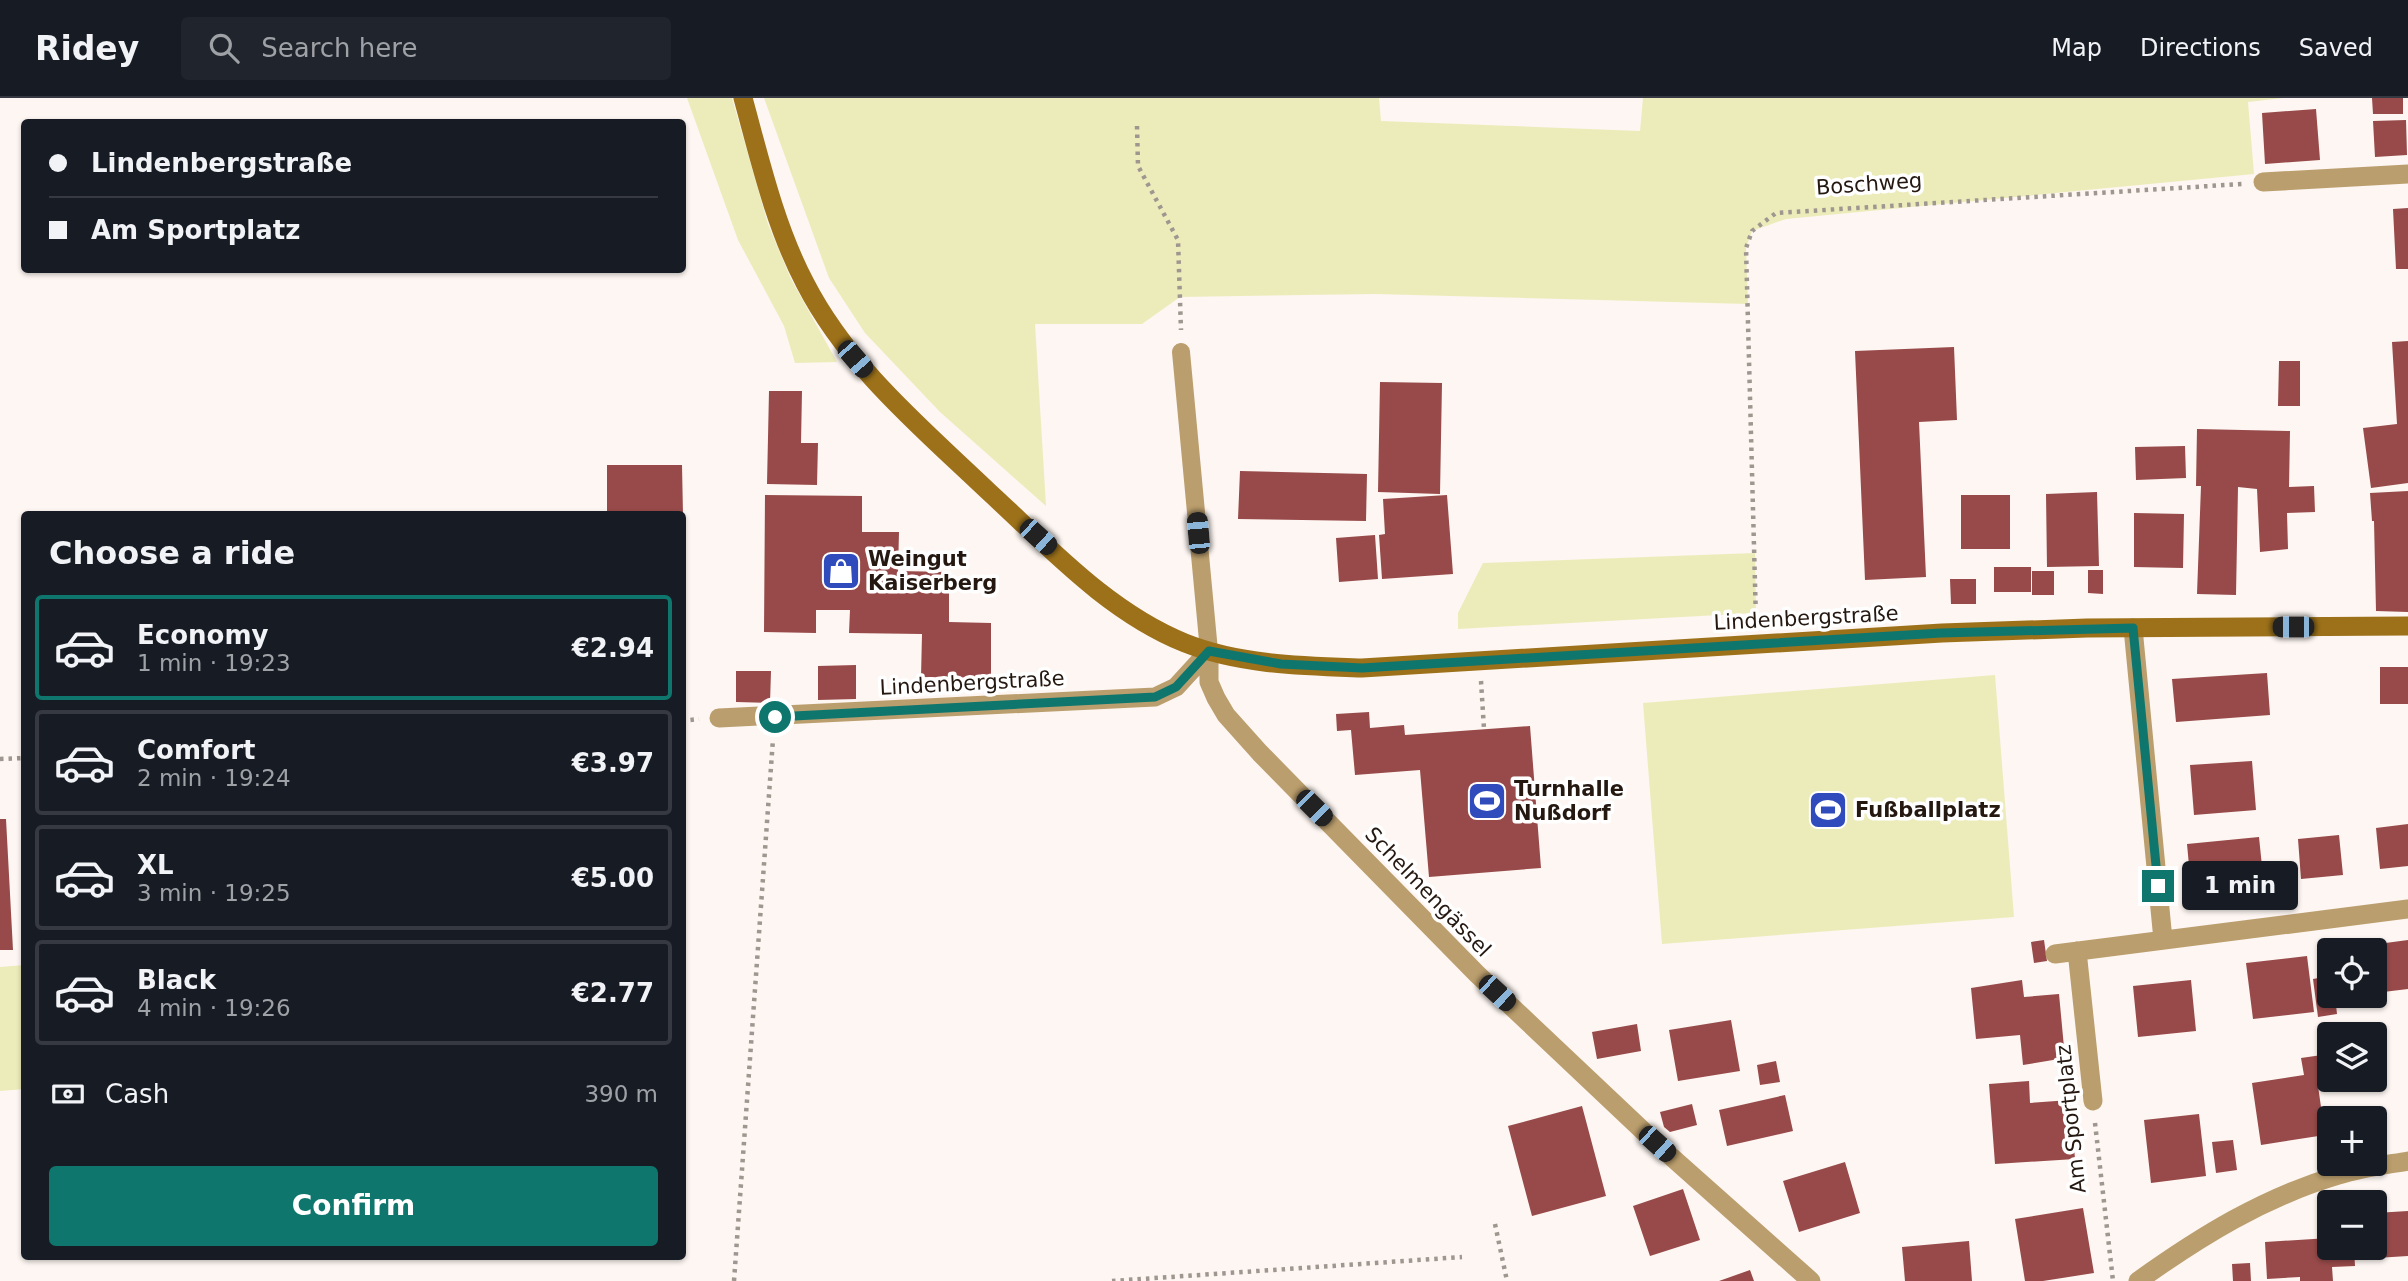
<!DOCTYPE html>
<html lang="en">
<head>
<meta charset="utf-8">
<style>
  body { margin:0; font-family:"DejaVu Sans",sans-serif; background:#20242c; color:#f1f3f6; height:100vh; display:flex; flex-direction:column; font-size:26px; white-space:nowrap }
  * { box-sizing:border-box; margin:0 }
  p { font-size:23px; color:#9ea1a6 }
  .icon { flex:none; width:38px; height:38px; fill:none; stroke:currentColor; stroke-width:2; stroke-linecap:round; stroke-linejoin:round }
  .map { position:relative; flex:1; overflow:hidden }
  .side { position:absolute; left:21px; top:413px; width:665px; height:749px; display:flex; flex-direction:column; background:#171b24; border-radius:7px; box-shadow:0 2px 5px #0004 }
  .side>* { flex:none }
  .hud { position:absolute; left:21px; top:21px; width:665px; height:154px; border-radius:7px; box-shadow:0 2px 5px #0004; display:grid; align-content:center; height:154px; padding:0 28px; background:#171b24 }
  .fabs { position:absolute; left:2317px; top:840px; display:grid; gap:14px }
  .fabs a { display:grid; place-items:center; width:70px; height:70px; border-radius:7px; background:#171b24; box-shadow:0 2px 5px #0004; font-size:35px }
  .end { position:absolute; width:32px; height:32px; margin:-16px; border:9px solid #0f766e; background:#fff; box-shadow:0 0 0 4px #fff }
  .from { border-radius:50% }
  .bubble { position:absolute; height:49px; border-radius:7px; background:#171b24; box-shadow:0 2px 5px #0004; font-size:23px; font-weight:600; line-height:49px; text-align:center }
  .car { position:absolute; width:21px; height:42px; margin:-21px -10px; border-radius:9px; box-shadow:0 0 5px 2px #0007; background:linear-gradient(#222 24%,#8ab4d8 0 40%,#222 0 76%,#8ab4d8 0 86%,#222 0) }
  .hud b { display:flex; align-items:center; gap:24px; height:66px; font-size:26px }
  .hud b+b { border-top:2px solid #363941 }
  .hud i { width:18px; height:18px; background:#f1f3f6 }
  ul { padding:0; list-style:none }
  li { display:flex; align-items:center; gap:21px; height:105px; margin:0 14px 10px; padding:0 14px; border:4px solid #363941; border-radius:7px }
  li div { flex:1 }
  li b { display:block; font-size:26px }
  li em { font-style:normal; font-weight:600 }
  li.selected { border-color:#0f766e }
  li>.icon { width:63px; height:63px; stroke-width:1.5 }
  h2 { padding:0 28px; font-size:32px; line-height:84px }
  .pay { display:flex; align-items:center; gap:18px; height:77px; padding:0 28px; font-size:26px }
  .pay p { margin-inline-start:auto }
  .cta { display:flex; gap:14px; margin-top:auto; padding:14px 28px }
  .cta a { flex:1; height:80px; border-radius:7px; background:#0f766e; color:#fff; font-size:28px; font-weight:600; line-height:80px; text-align:center }
  header { display:flex; align-items:center; gap:42px; box-sizing:border-box; height:98px; padding:0 35px; background:#171b24; border-bottom:2px solid #363941 }
  header strong { font-size:33px }
  nav { display:flex; gap:38px; margin-inline-start:auto; font-size:24px }
  .search { width:490px; height:63px; background:#20242c; display:flex; align-items:center; gap:18px; box-sizing:border-box; padding:0 24px; border-radius:7px; color:#9ea1a6; font-size:26px }
  .map>svg:first-child { display:block }
  .green { fill:#ececbb }
  .building { fill:#974a49 }
  .lines { fill:none; stroke-linecap:round; stroke-linejoin:round }
  .path { stroke:#9f9690; stroke-width:4.5; stroke-dasharray:3.5 5; stroke-linecap:butt }
  .service { stroke:#bb9e6d; stroke-width:18 }
  .minor { stroke:#bb9e6d; stroke-width:19 }
  .tertiary { stroke:#bb9e6d; stroke-width:19 }
  .secondary { stroke:#9c711a; stroke-width:19 }
  .route { stroke:#0f766e; stroke-width:9 }
  .labels { text-anchor:middle; dominant-baseline:central; stroke-width:7; stroke-linejoin:round; paint-order:stroke }
  .street-label { font-size:21px; fill:#241811; stroke:#fff }
  .poi-label { font-size:21px; font-weight:bold; fill:#241811; stroke:#fff; text-anchor:start }
</style>
</head>
<body>
<header>
<strong>Ridey</strong>
<div class="search"><svg class="icon" aria-label="search" viewBox="0 0 24 24"><circle cx="10" cy="10" r="6"/><path d="M15 15l6 6"/></svg>Search here</div>
<nav><a>Map</a><a>Directions</a><a>Saved</a></nav>
</header>
<div class="map">
<svg width="2408" height="1183" viewBox="0 0 2408 1183">
  <rect width="100%" height="100%" fill="#fdf6f2"/>
  <path class="green" d="M 687,0 L 732,0 L 768,126 L 791,181 L 837,264 L 795,265 L 784,228 L 738,142 Z
    M 764,0 L 1379,0 L 1381,23 L 1640,33 L 1643,0 L 2283,0 L 2248,4 L 2254,76 L 1786,121 L 1752,133 L 1746,150 L 1748,206 L 1375,196 L 1180,199 L 1142,226 L 1035,226 L 1046,408 L 940,314 L 865,235 L 829,180 Z
    M 1755,455 L 1756,515 L 1458,531 L 1458,515 L 1483,465 Z
    M 1995,577 L 2014,819 L 1662,846 L 1643,605 Z
    M 24,867 L 24,991 L 0,993 L 0,869 Z"/>
  <path class="building" d="M 2372,0 L 2403,0 L 2403,16 L 2373,16 Z
    M 2316,11 L 2320,62 L 2265,66 L 2262,15 Z
    M 2406,22 L 2407,57 L 2375,59 L 2373,23 Z
    M 2408,110 L 2408,171 L 2396,171 L 2393,111 Z
    M 2408,243 L 2408,385 L 2371,390 L 2363,330 L 2397,326 L 2392,244 Z
    M 1954,249 L 1957,322 L 1919,324 L 1926,479 L 1865,482 L 1855,253 Z
    M 2279,263 L 2300,263 L 2300,308 L 2278,308 Z
    M 1380,284 L 1442,285 L 1440,396 L 1378,394 Z
    M 769,293 L 802,293 L 801,345 L 818,345 L 817,387 L 767,386 Z
    M 2197,331 L 2290,333 L 2289,389 L 2314,388 L 2315,414 L 2287,415 L 2288,451 L 2260,454 L 2257,391 L 2238,389 L 2236,497 L 2197,496 L 2201,388 L 2196,388 Z
    M 2185,348 L 2186,380 L 2136,382 L 2135,349 Z
    M 607,367 L 682,367 L 683,416 L 607,416 Z
    M 1240,373 L 1367,376 L 1366,423 L 1238,421 Z
    M 2408,393 L 2408,514 L 2376,513 L 2374,423 L 2372,423 L 2370,395 Z
    M 2097,394 L 2099,468 L 2047,469 L 2046,396 Z
    M 765,397 L 862,398 L 862,434 L 899,434 L 898,473 L 949,474 L 949,524 L 991,525 L 991,580 L 921,579 L 922,536 L 849,535 L 850,512 L 816,512 L 816,535 L 764,534 Z
    M 1447,397 L 1453,476 L 1382,481 L 1379,437 L 1385,436 L 1383,401 Z
    M 1961,397 L 2010,397 L 2010,451 L 1961,451 Z
    M 2134,415 L 2184,416 L 2183,470 L 2134,469 Z
    M 1375,437 L 1378,481 L 1339,484 L 1336,440 Z
    M 1994,469 L 2031,469 L 2031,494 L 1994,494 Z
    M 2088,472 L 2103,472 L 2103,496 L 2088,495 Z
    M 2032,473 L 2054,473 L 2054,497 L 2032,497 Z
    M 1950,481 L 1976,481 L 1976,506 L 1951,506 Z
    M 856,567 L 856,601 L 818,602 L 818,568 Z
    M 2380,569 L 2408,569 L 2408,606 L 2380,606 Z
    M 736,573 L 771,573 L 770,605 L 736,604 Z
    M 2267,575 L 2270,617 L 2176,624 L 2172,581 Z
    M 1369,614 L 1370,630 L 1404,627 L 1405,637 L 1530,628 L 1541,770 L 1429,779 L 1420,672 L 1355,677 L 1351,632 L 1337,633 L 1336,616 Z
    M 2252,663 L 2256,712 L 2194,717 L 2190,667 Z
    M 0,721 L 6,721 L 13,852 L 0,852 Z
    M 2408,726 L 2408,768 L 2380,771 L 2376,730 Z
    M 2339,737 L 2343,777 L 2301,781 L 2298,741 Z
    M 2259,739 L 2263,778 L 2233,781 L 2234,796 L 2192,800 L 2187,746 Z
    M 2044,842 L 2047,863 L 2034,865 L 2031,844 Z
    M 2408,842 L 2408,891 L 2375,895 L 2375,852 L 2364,852 L 2363,848 Z
    M 2307,858 L 2314,914 L 2253,921 L 2246,865 Z
    M 2329,878 L 2329,898 L 2335,898 L 2337,916 L 2318,919 L 2313,881 Z
    M 2022,882 L 2024,899 L 2059,896 L 2065,960 L 2023,967 L 2020,937 L 1976,941 L 1971,890 Z
    M 2191,882 L 2196,933 L 2138,939 L 2133,888 Z
    M 1731,922 L 1740,973 L 1678,983 L 1669,932 Z
    M 1637,926 L 1641,953 L 1597,961 L 1592,934 Z
    M 2329,956 L 2329,982 L 2351,983 L 2318,988 L 2325,1037 L 2261,1047 L 2252,985 L 2304,977 L 2301,960 Z
    M 1776,963 L 1780,984 L 1760,987 L 1757,967 Z
    M 2029,983 L 2030,1005 L 2070,1002 L 2075,1061 L 1995,1066 L 1989,986 Z
    M 1785,997 L 1793,1033 L 1727,1048 L 1719,1012 Z
    M 1692,1006 L 1697,1027 L 1670,1034 L 1664,1029 L 1660,1014 Z
    M 1582,1008 L 1606,1098 L 1532,1118 L 1508,1028 Z
    M 2199,1016 L 2206,1078 L 2151,1085 L 2144,1022 Z
    M 2233,1042 L 2237,1072 L 2216,1075 L 2212,1044 Z
    M 1845,1064 L 1860,1115 L 1799,1134 L 1783,1083 Z
    M 1683,1091 L 1700,1142 L 1650,1158 L 1633,1108 Z
    M 2083,1110 L 2094,1175 L 2043,1183 L 2025,1183 L 2015,1121 Z
    M 2408,1113 L 2408,1158 L 2376,1160 L 2375,1115 Z
    M 2329,1140 L 2329,1150 L 2354,1150 L 2355,1168 L 2332,1169 L 2333,1183 L 2300,1183 L 2300,1179 L 2267,1181 L 2265,1144 Z
    M 1969,1143 L 1972,1183 L 1905,1183 L 1902,1149 Z
    M 2250,1165 L 2251,1183 L 2233,1183 L 2232,1166 Z
    M 1750,1172 L 1754,1183 L 1719,1183 Z"/>
  <g class="lines">
    <path class="path" d="M 1137,28 L 1138,68 L 1178,142 L 1181,232
      M 1756,523 L 1746,150 L 1752,133 L 1776,115 L 2242,86
      M 1481,583 L 1484,631
      M 682,623 L 699,621
      M 0,661 L 24,660
      M 2095,1025 L 2113,1183
      M 1495,1126 L 1507,1183
      M 734,1183 L 773,641
      M 1112,1183 L 1462,1159"/>
    <path class="service" d="M 1181,254 L 1209,553"/>
    <path class="minor" d="M 2263,84 L 2408,76
      M 2133,530 L 2163,842
      M 1209,553 L 1209,584 L 1216,600 L 1226,617 L 1260,655 L 1477,876 L 1657,1046 L 1811,1183
      M 719,620 L 1155,599 L 1176,589 L 1209,553
      M 2077,853 L 2093,1003
      M 2055,856 L 2408,811"/>
    <path class="tertiary" d="M 2138,1183 C 2201,1138 2264,1099 2339,1077 C 2361,1070 2385,1067 2408,1063"/>
    <path class="secondary" d="M 743,0 C 760,62 775,128 805,185 C 848,269 922,330 989,394 C 1049,449 1108,514 1185,545 C 1240,567 1304,568 1362,570 L 1942,535 L 2087,530 L 2408,528"/>
  </g>
  <g class="lines">
    <path class="route" d="M 775,619 L 1155,599 L 1176,589 L 1209,553 L 1281,566 L 1362,570 L 1941,535 L 2133,530 L 2158,788"/>
  </g>
  <defs>
    <g id="shop-square" transform="scale(2.0125)"><rect x="-9" y="-9" width="18" height="18" rx="4" fill="#304cbc" stroke="#fff"/><path d="M-5-2.5h2.3a2.7 3.5 0 0 1 5.4 0H5L5.5 6h-11ZM-1.5-2.5h3a1.5 2.3 0 0 0-3 0Z" fill="#fff"/></g>
    <g id="stadium-square" transform="scale(2.0125)"><rect x="-9" y="-9" width="18" height="18" rx="4" fill="#304cbc" stroke="#fff"/><path d="M0-5a6.5 5 0 1 0 0 10a6.5 5 0 1 0 0-10ZM-3.5-1.8h7v3.6h-7Z" fill="#fff"/></g>
  </defs>
  <g fill-rule="evenodd">
    <use href="#shop-square" x="841" y="473"/>
    <use href="#stadium-square" x="1487" y="703"/>
    <use href="#stadium-square" x="1828" y="712"/>
  </g>
  <g class="labels">
    <g class="street-label">
      <text transform="translate(1869 86) rotate(-4)">Boschweg</text>
      <text transform="translate(1806 520) rotate(-3)">Lindenbergstraße</text>
      <text transform="translate(972 585) rotate(-3)">Lindenbergstraße</text>
      <text transform="translate(1428 794) rotate(46)">Schelmengässel</text>
      <text transform="translate(2071 1021) rotate(-96)">Am Sportplatz</text>
    </g>
    <g class="poi-label">
      <text x="868" y="461">Weingut<tspan x="868" dy="24">Kaiserberg</tspan></text>
      <text x="1514" y="691">Turnhalle<tspan x="1514" dy="24">Nußdorf</tspan></text>
      <text x="1855" y="712">Fußballplatz</text>
    </g>
  </g>
</svg>
<div class="fabs">
<a><svg class="icon" aria-label="locate" viewBox="0 0 24 24"><circle cx="12" cy="12" r="6"/><path d="M12 2v4M12 18v4M2 12h4M18 12h4"/></svg></a>
<a><svg class="icon" aria-label="layers" viewBox="0 0 24 24"><path d="M12 4l9 5-9 5-9-5zM3 14l9 5 9-5"/></svg></a>
<a>+</a>
<a>−</a>
</div>
<i class="end from" style="left:775px;top:619px"></i>
<i class="end" style="left:2158px;top:788px"></i>
<div class="bubble" style="left:2182px;top:763px;width:116px">1 min</div>
<i class="car" style="left:855px;top:261px;rotate:139deg"></i>
<i class="car" style="left:1198px;top:435px;rotate:355deg"></i>
<i class="car" style="left:1038px;top:439px;rotate:132deg"></i>
<i class="car" style="left:2293px;top:529px;rotate:270deg"></i>
<i class="car" style="left:1314px;top:710px;rotate:135deg"></i>
<i class="car" style="left:1497px;top:895px;rotate:133deg"></i>
<i class="car" style="left:1657px;top:1046px;rotate:132deg"></i>
<div class="hud">
<b><i class="from"></i>Lindenbergstraße</b>
<b><i></i>Am Sportplatz</b>
</div>
<section class="side">
<h2>Choose a ride</h2>
<ul>
<li class="selected"><svg class="icon" aria-label="car" viewBox="0 0 24 24"><path d="M5 17H2v-5l4-1 3-4h7l3 4 3 1v5h-3M9 17h6M6 11h13"/><circle cx="7" cy="17" r="2"/><circle cx="17" cy="17" r="2"/></svg><div><b>Economy</b><p>1 min · 19:23</p></div><em>€2.94</em></li>
<li><svg class="icon" aria-label="car" viewBox="0 0 24 24"><path d="M5 17H2v-5l4-1 3-4h7l3 4 3 1v5h-3M9 17h6M6 11h13"/><circle cx="7" cy="17" r="2"/><circle cx="17" cy="17" r="2"/></svg><div><b>Comfort</b><p>2 min · 19:24</p></div><em>€3.97</em></li>
<li><svg class="icon" aria-label="car" viewBox="0 0 24 24"><path d="M5 17H2v-5l4-1 3-4h7l3 4 3 1v5h-3M9 17h6M6 11h13"/><circle cx="7" cy="17" r="2"/><circle cx="17" cy="17" r="2"/></svg><div><b>XL</b><p>3 min · 19:25</p></div><em>€5.00</em></li>
<li><svg class="icon" aria-label="car" viewBox="0 0 24 24"><path d="M5 17H2v-5l4-1 3-4h7l3 4 3 1v5h-3M9 17h6M6 11h13"/><circle cx="7" cy="17" r="2"/><circle cx="17" cy="17" r="2"/></svg><div><b>Black</b><p>4 min · 19:26</p></div><em>€2.77</em></li>
</ul>
<div class="pay"><svg class="icon" aria-label="cash" viewBox="0 0 24 24"><path d="M3 7h18v10H3z"/><circle cx="12" cy="12" r="2"/></svg>Cash<p>390 m</p></div>
<div class="cta"><a>Confirm</a></div>
</section>
</div>
</body>
</html>
